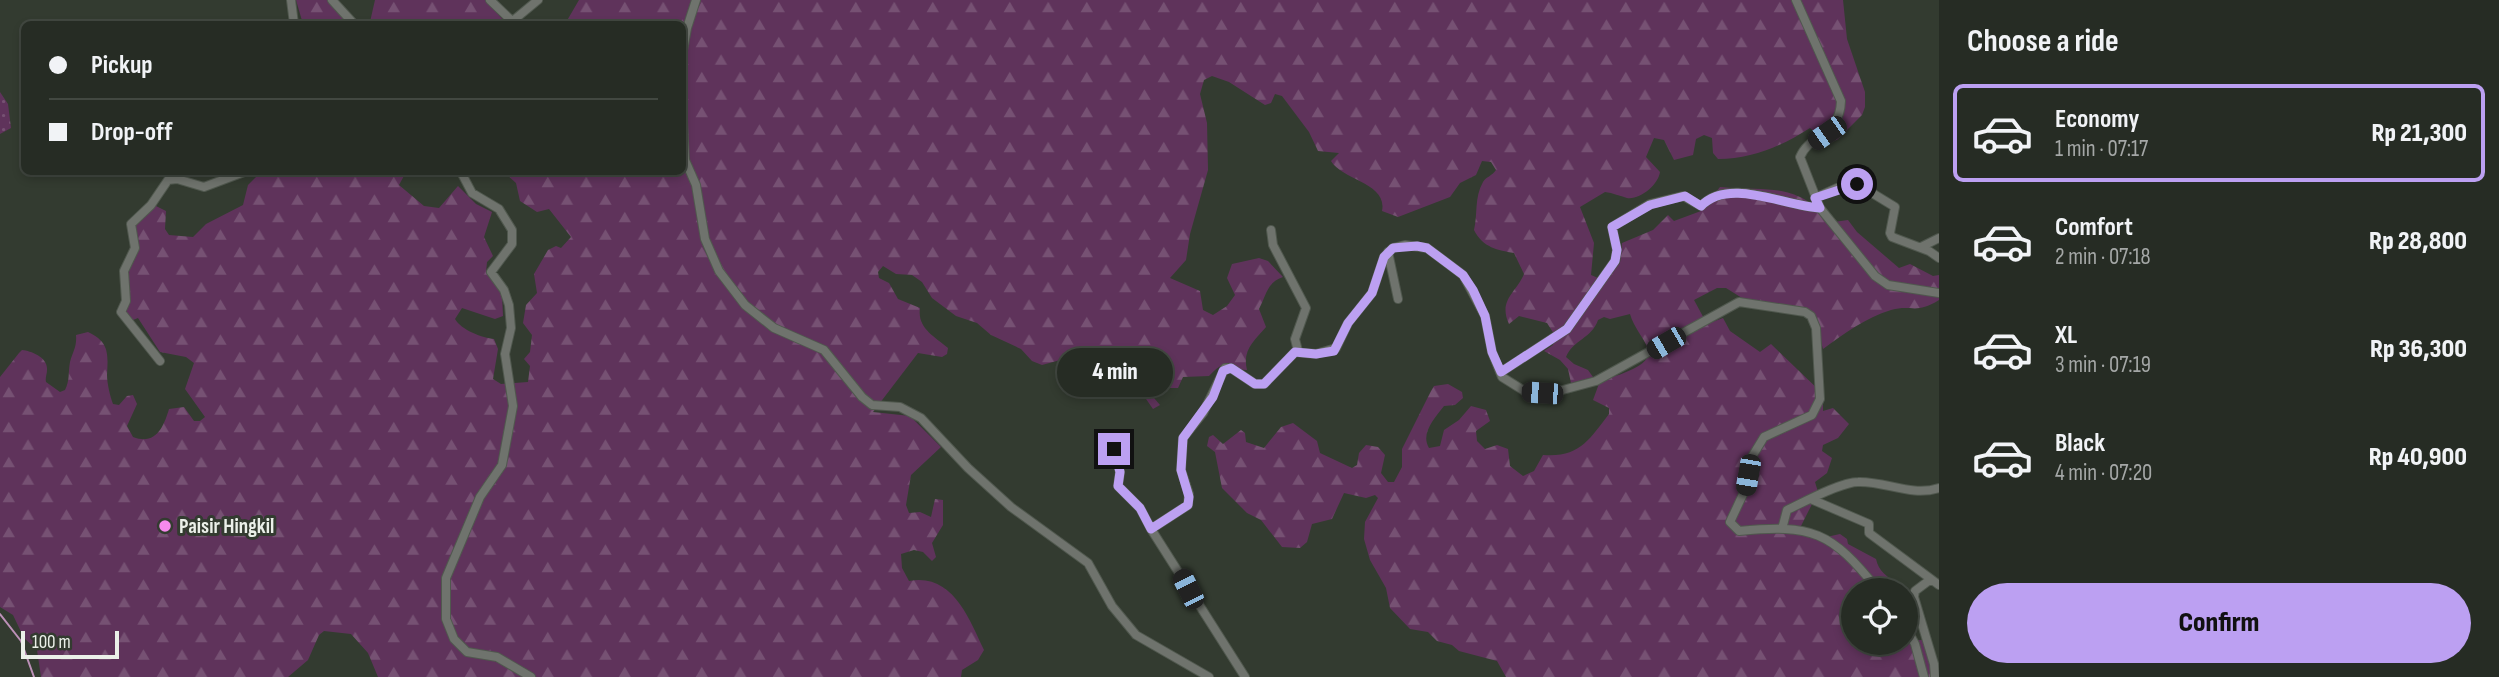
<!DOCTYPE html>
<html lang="en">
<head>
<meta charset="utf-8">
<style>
  body { margin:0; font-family:"Sofia Sans Condensed",sans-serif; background:#323831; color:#f1f3f6; height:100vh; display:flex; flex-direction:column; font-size:26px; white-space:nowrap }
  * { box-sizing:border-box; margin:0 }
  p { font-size:23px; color:#a4a7a6 }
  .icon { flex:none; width:38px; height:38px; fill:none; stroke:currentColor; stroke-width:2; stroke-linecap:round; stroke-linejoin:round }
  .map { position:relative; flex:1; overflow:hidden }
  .details { display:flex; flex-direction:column; background:#262c24; width:560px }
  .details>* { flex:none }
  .guide { position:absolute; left:21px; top:21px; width:665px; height:154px; border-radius:10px; box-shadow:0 4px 10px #0003,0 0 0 2px #424841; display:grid; align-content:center; height:154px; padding:0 28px; background:#262c24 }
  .controls { position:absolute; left:1841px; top:578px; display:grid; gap:14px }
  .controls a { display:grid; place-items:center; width:77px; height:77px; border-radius:50%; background:#262c24; box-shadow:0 4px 10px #0003,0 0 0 2px #424841; font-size:35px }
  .scale { position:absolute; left:21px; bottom:18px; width:98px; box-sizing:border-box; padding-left:7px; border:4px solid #ebf0e9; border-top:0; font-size:19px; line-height:24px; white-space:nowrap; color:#ebf0e9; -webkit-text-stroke:5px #333b30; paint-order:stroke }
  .end { position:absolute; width:32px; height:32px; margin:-16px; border:9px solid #bca0f2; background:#111; box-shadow:0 0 0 4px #111 }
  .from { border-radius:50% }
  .bubble { position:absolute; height:49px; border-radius:24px; background:#262c24; box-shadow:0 4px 10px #0003,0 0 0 2px #424841; font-size:23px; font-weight:800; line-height:49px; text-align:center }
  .car { position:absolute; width:21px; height:42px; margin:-21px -10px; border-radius:9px; box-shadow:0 0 5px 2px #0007; background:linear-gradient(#222 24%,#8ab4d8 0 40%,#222 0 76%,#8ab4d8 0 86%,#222 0) }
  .guide b { display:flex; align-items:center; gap:24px; height:66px; font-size:26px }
  .guide b+b { border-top:2px solid #424841 }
  .guide i { width:18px; height:18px; background:#f1f3f6 }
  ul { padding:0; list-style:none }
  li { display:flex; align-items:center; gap:21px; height:98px; margin:0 14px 10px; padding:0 14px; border:4px solid transparent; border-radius:10px }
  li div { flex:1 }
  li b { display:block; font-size:26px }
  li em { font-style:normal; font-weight:800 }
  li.current { border-color:#bca0f2 }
  li>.icon { width:63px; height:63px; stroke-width:1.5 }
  h2 { padding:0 28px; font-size:32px; line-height:84px }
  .primary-button { display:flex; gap:14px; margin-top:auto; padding:14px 28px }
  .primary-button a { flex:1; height:80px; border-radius:42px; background:#bca0f2; color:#111; font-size:28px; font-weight:800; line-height:80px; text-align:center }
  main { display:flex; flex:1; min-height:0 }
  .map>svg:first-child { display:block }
  .green { fill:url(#green-dots) }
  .forest { fill:url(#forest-firs) }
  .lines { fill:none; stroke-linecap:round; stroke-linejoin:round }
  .stream { stroke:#bc90b7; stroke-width:2 }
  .minor-casing { stroke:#50584e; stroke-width:10 }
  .minor { stroke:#6f736d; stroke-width:8 }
  .route { stroke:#bca0f2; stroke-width:9 }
  .poi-dot { fill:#f689ed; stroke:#333b30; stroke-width:2.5 }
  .labels { text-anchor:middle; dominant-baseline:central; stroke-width:6; stroke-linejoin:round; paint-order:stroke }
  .poi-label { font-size:21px; font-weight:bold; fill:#ebf0e9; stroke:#333b30; text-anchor:start }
</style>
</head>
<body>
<main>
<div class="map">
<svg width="1939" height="677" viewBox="0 0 1939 677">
  <defs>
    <pattern id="green-dots" width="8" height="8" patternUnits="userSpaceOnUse" patternTransform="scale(1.75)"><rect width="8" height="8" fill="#5f335b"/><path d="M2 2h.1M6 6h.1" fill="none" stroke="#765173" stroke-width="1.8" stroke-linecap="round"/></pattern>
    <pattern id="forest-firs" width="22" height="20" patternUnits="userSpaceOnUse" patternTransform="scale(1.75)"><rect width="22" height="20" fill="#5f335b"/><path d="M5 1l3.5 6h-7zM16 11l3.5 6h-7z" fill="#765173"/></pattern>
  </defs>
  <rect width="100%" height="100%" fill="#333b30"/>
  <path class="green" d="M 0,92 L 8,104 L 11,128 L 0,134 Z"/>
  <path class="forest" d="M 296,0 L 331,0 L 335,9 L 351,24 L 303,24 Z
    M 375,0 L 485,0 L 505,22 L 512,24 L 356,24 L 370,22 Z
    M 579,0 L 1843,0 L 1847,39 L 1865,92 L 1865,107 L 1862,115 L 1837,140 L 1825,142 L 1810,128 C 1782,146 1752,159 1718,159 L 1713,153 L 1712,138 L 1704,135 L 1696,139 L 1693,155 L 1674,160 L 1664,140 L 1654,138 L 1646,157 L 1660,172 C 1658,185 1640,200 1627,198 C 1620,196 1613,193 1605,192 L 1580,207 L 1594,243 L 1591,275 L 1605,281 L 1620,263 L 1622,243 L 1653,230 L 1668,215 L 1674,221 L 1701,211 L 1720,187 C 1774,192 1791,181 1834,222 L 1848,220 L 1857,232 L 1899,268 L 1910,264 L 1933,276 L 1939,275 L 1939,300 C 1915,315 1912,304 1891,310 C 1865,318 1845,333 1823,349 L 1814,318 L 1793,306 L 1742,298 L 1726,288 L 1717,288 L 1694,300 L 1707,324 L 1723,318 L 1730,331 L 1760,352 L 1771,344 L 1823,394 L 1823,411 L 1833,408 L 1849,424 L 1838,438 L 1823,445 L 1822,451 L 1832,458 L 1827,473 L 1815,482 L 1818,492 L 1799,530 L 1822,538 L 1840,534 L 1847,539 L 1848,544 L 1876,559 C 1881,584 1910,578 1914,615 L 1906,615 L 1906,590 L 1853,590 L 1853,642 L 1924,640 L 1934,677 L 1506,677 L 1497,661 L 1459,651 L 1452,645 L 1437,641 L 1428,632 L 1410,629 L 1390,608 L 1386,588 L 1370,560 L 1364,539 L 1365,522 L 1378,498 L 1375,495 L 1366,498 L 1344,493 L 1332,519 L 1312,524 L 1307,542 L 1300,548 L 1282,547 L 1261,520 L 1247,513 L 1222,488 L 1215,452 L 1207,446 L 1209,437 L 1213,435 L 1223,444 L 1241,430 L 1245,433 L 1246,442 L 1264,448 L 1281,427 L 1293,423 L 1317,441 L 1320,453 L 1352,468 L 1357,465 L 1359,453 L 1366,445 L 1378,447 L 1385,455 L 1381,473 L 1388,482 L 1394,482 L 1402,467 L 1402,449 L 1431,391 L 1434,386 L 1448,384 L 1462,392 L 1463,398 L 1455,405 L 1444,406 C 1435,418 1420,433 1429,448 L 1440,446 L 1444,430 L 1459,420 L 1471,406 L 1486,410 L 1490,421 L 1476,431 L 1477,441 L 1485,449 L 1497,445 L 1508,449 L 1510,466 L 1523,476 L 1534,471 L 1543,455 C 1579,458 1589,440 1609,414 L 1609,408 L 1593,400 L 1600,381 C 1612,377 1655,366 1648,349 C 1643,336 1634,328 1630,314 L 1610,319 L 1604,317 L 1598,320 C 1592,338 1573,340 1566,357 L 1574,364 L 1588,370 L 1593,377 L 1571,383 L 1568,369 L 1560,360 L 1544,351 L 1553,345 L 1554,334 L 1547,323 L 1519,316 L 1509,324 C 1498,300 1516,293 1524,274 L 1514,253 C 1498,250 1483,248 1474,230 C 1478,214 1474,198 1483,182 C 1486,177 1492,176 1496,170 L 1491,162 L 1482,161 L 1476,175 L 1460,183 L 1450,197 L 1398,217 L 1382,211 C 1388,183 1342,180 1331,161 L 1339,153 L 1318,151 L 1309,132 L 1282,96 L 1275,94 L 1271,103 L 1265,105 L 1229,82 L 1212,76 L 1204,80 L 1200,94 L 1207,123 L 1208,170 L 1190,234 L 1186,260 L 1170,278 L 1200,291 L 1203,310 L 1213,315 L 1227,306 L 1235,295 L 1227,278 L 1232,264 L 1259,258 L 1268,261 L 1283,277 C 1267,282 1266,296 1259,309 L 1266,327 C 1254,341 1242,350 1247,370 C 1228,369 1227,356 1209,376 L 1183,377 L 1178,388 L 1164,388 L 1155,393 L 1154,398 L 1160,405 L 1153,409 L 1144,396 L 1081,361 L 1064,359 L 1042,365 L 1032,361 L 1021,349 L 991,335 L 977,323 L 956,316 L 932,298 L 922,282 L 912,275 L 896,274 L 883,266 L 878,272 L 879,278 L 889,283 L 898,299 L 920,308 C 917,328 934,336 948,348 L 947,354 L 942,357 L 918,353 L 873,412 L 910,416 L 941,447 L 911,475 L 906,505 L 909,513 L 920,512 L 931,517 L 935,499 L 943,500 L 943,525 L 932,543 L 936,557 L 932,561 L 923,552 L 914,550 L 901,554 L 902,568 L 909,581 C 953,573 969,619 984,650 L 978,660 L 962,670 L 961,677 L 378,677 L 368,653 L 351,634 L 324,631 L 319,635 L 308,660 L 288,677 L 41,677 L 37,650 L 24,638 L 13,615 L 0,607 L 0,377 L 19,353 L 22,350 C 31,351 48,357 47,370 C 47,374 45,378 46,382 L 60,392 L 65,390 C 70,380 68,373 70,362 C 73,351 77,347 76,335 L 88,332 C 110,342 108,355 107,375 C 107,383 110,396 113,404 L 119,405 L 127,396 L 133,395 L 137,404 L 127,426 L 133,437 C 156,446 164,426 169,409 L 184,407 L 194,421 L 200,421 L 205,417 L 185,389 L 194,363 L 186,357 L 160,352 L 138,318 L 133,320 L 122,311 L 124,271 L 131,260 L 132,224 L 154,205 L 166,211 L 165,229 L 169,235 L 193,237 L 206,224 L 243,205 L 248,185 L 261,172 L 406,172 L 399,185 L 424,206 L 439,208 L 458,186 L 476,204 L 492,212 L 484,237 L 493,256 L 487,262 L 486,272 L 502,295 L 503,316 L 495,319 L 462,308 L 455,319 C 461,330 483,338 494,339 L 498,349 L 493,379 L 501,384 L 528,382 L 530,366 L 524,359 L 530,352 L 532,335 L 523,323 L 526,305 L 537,293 L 534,274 L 548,250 L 556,246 L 561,248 L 571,237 L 549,209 L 537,212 L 520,201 L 516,183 L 504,172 L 682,172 L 682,24 L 565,24 Z"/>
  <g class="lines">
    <path class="stream" d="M 0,614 L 21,641 L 34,677"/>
    <g class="minor-casing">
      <path id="minor" d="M 291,0 L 294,24
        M 332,0 L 354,24
        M 490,0 L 512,21
        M 1796,0 L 1841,101 C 1840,136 1810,133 1800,157 L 1820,208 L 1875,276 L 1888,285 L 1939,293
        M 509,24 L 538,0
        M 682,56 L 687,28 L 696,0
        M 682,102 L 685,160 L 696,185 L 705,239 L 719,271 L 745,305 L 774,328 L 824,350 L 862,397 L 872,405 L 900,407 L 921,418 L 968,468 L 1011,507 L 1088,563 L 1112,606 L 1136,635 L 1209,677
        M 461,172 L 472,193 L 499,209 L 512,230 L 512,244 L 491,272 L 504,290 L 509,305 L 511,328 L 505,354 L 513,406 L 502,465 L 480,497 L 446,578 L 446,619 L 454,639 L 467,652 L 497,657 L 531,677
        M 1815,198 L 1837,188 L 1859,185 L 1895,207 L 1890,233 L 1892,237 L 1929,251 L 1939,258
        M 1271,230 L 1273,245 L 1306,308 L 1295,339 L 1298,351
        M 1921,247 L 1939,238
        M 1388,252 L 1398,299
        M 160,361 L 121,312 L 126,301 L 124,271 L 135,248 L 131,224 L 151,205 L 168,180 L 177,179 L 204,187 L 244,172
        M 1501,372 L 1567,329 L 1615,261 L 1617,250 L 1612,227 L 1650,204 L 1683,196 L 1701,206 C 1730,176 1784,206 1820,208
        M 1114,449 L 1120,472 L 1118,486 L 1140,508 L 1151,529
        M 1813,500 L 1869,524 L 1869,533 L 1939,585
        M 1782,529 L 1787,510 C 1804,502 1841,482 1858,482 C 1886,481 1911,497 1939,488
        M 1931,579 L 1915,591 L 1914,597 L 1934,664 L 1935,677
        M 1906,627 L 1915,644 L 1924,677
        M 1245,677 L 1151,529 L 1188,505 L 1189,494 L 1181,470 L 1183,438 L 1203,413 L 1225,368 L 1231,368 L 1255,384 L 1264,384 L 1295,352 L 1316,354 L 1336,348 L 1348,323 L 1372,293 L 1384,257 L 1393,248 L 1405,245 L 1427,248 L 1463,275 L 1485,316 L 1492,352 L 1502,377 L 1526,392 L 1559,391 L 1596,381 L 1739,302 L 1805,312 L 1811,316 L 1816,328 L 1820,399 L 1812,415 L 1764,437 L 1750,460 L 1745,490 L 1730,522 L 1739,531 C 1812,524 1831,531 1878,590"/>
    </g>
    <use href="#minor" class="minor"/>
  </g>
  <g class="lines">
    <path class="route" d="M 1114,449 L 1120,472 L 1118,486 L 1140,508 L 1151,529 L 1188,505 L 1189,497 L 1181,470 L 1183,438 L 1213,397 L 1223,371 L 1231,368 L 1255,384 L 1264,384 L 1295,352 L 1316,354 L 1334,351 L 1348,323 L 1372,293 L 1384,257 L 1393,248 L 1417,246 L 1427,248 L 1463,275 L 1473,290 L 1485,316 L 1492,352 L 1501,372 L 1567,329 L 1615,261 L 1617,250 L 1612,227 L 1650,205 L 1685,196 L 1701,206 C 1729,177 1784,206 1820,208 L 1815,198 L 1857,184"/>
  </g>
  <circle class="poi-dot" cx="165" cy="526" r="7"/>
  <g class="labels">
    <g class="poi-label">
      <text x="179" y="526">Paisir Hingkil</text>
    </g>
  </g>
</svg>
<div class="controls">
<a><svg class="icon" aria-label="locate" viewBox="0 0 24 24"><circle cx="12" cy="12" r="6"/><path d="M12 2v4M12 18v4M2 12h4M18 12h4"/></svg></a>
</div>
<div class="scale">100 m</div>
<i class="end from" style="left:1857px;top:184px"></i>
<i class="end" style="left:1114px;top:449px"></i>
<div class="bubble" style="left:1057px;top:348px;width:116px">4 min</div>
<i class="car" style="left:1827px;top:133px;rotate:235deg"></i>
<i class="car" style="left:1666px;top:343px;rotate:240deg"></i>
<i class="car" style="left:1542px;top:393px;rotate:274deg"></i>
<i class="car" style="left:1748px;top:475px;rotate:190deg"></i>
<i class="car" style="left:1188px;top:589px;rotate:333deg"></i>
<div class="guide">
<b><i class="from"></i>Pickup</b>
<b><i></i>Drop-off</b>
</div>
</div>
<section class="details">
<h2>Choose a ride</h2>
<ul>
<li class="current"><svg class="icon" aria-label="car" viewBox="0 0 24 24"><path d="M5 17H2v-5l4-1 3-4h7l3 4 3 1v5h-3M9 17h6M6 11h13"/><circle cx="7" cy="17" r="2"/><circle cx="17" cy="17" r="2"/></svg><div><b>Economy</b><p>1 min · 07:17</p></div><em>Rp 21,300</em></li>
<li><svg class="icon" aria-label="car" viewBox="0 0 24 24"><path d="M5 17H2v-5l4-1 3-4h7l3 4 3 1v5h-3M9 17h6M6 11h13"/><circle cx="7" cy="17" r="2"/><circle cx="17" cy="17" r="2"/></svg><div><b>Comfort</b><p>2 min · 07:18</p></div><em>Rp 28,800</em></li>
<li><svg class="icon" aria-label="car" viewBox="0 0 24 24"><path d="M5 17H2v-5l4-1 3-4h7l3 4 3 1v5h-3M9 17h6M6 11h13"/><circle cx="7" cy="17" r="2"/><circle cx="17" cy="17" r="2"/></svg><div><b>XL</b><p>3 min · 07:19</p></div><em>Rp 36,300</em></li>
<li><svg class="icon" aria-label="car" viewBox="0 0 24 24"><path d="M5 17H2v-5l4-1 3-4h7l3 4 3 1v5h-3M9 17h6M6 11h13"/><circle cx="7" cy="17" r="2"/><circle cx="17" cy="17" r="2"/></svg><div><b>Black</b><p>4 min · 07:20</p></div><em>Rp 40,900</em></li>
</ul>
<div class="primary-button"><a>Confirm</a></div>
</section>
</main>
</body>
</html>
